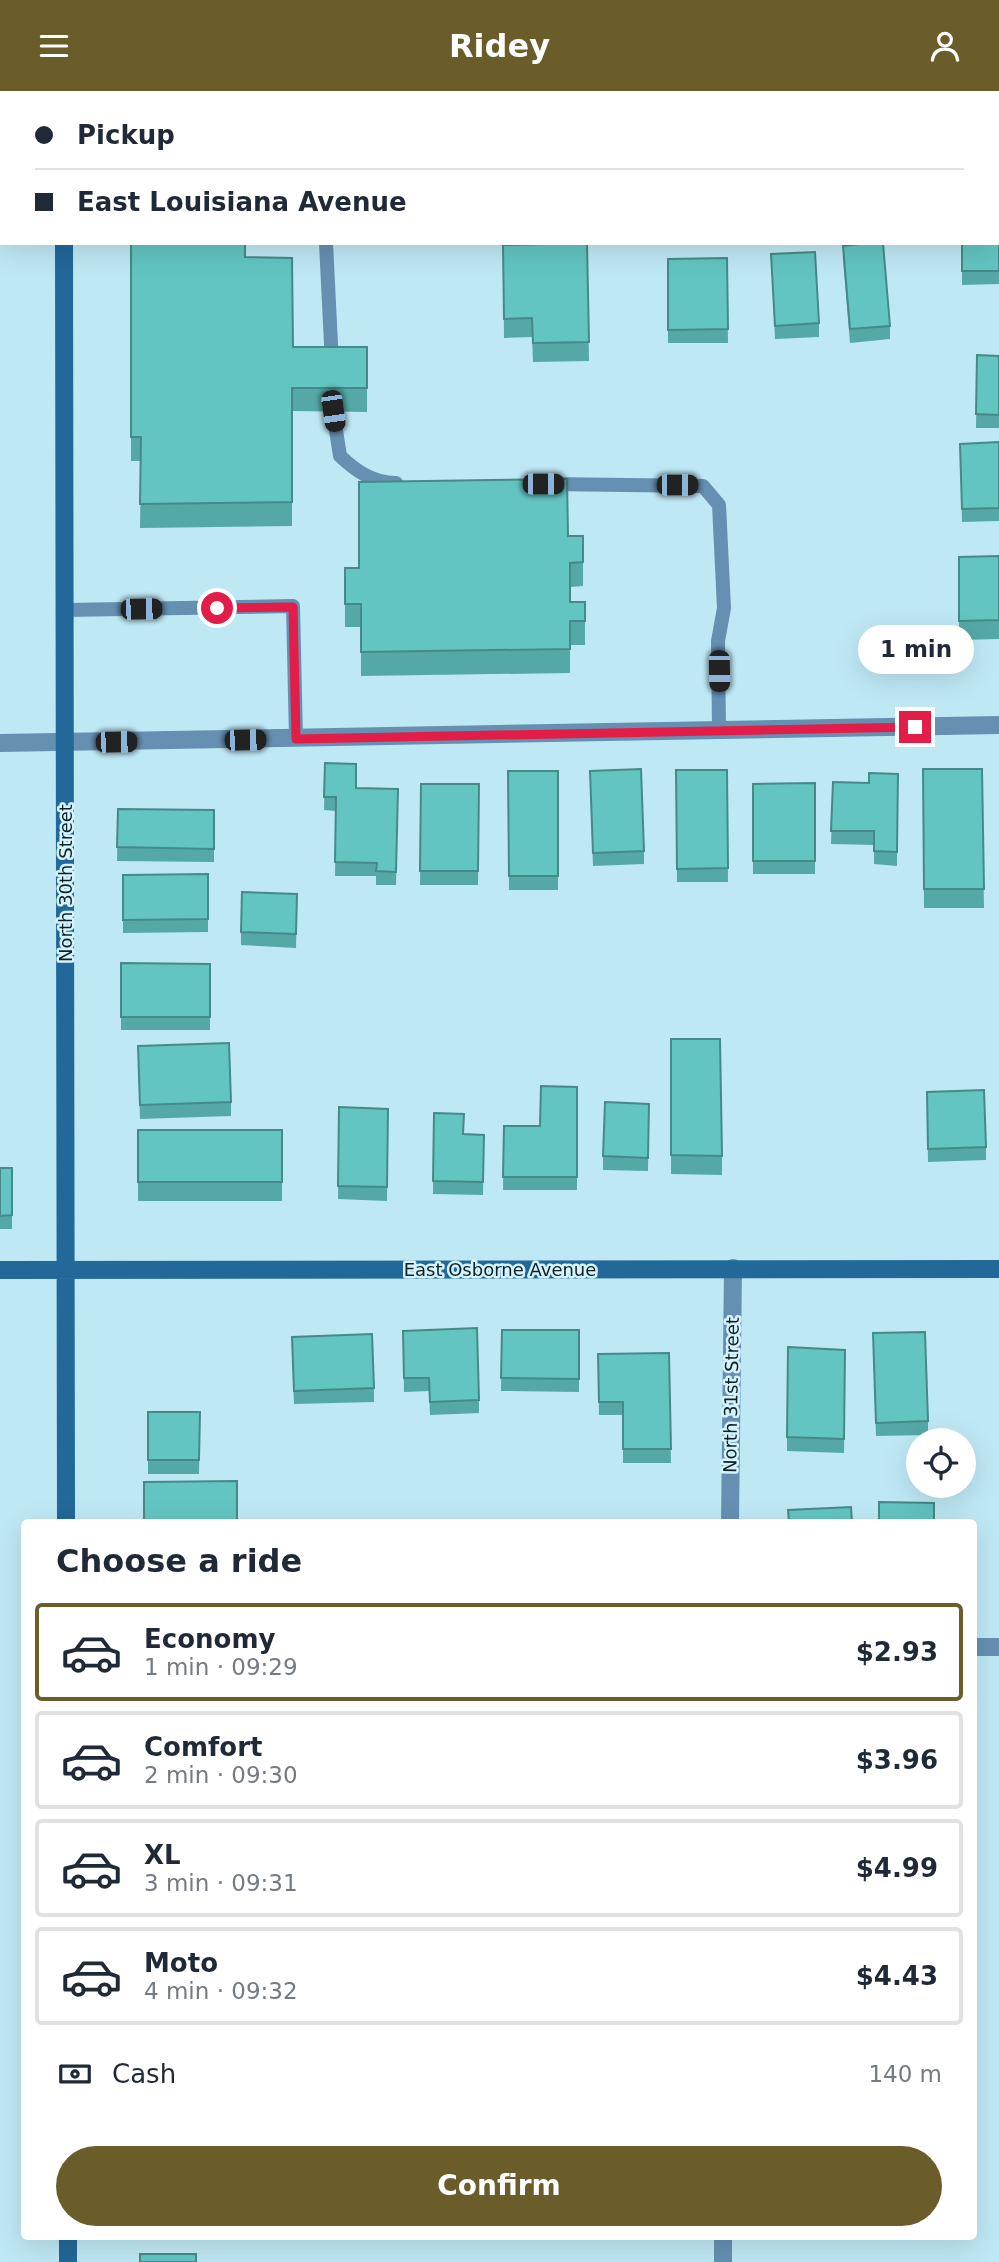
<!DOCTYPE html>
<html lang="en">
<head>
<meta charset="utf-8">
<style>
  body { margin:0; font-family:"DejaVu Sans",sans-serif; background:#f2f2f3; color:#1f2937; height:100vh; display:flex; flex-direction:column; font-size:26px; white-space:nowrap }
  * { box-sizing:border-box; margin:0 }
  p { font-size:23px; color:#747a83 }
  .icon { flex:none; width:38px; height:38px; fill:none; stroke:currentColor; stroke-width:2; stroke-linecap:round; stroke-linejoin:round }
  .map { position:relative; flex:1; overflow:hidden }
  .panel { position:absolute; left:21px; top:1428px; width:956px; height:721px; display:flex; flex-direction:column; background:#fff; border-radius:7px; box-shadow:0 7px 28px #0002 }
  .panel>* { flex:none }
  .banner { position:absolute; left:0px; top:0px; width:999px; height:154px; box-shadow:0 7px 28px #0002; display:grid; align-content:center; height:154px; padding:0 35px; background:#fff }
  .tools { position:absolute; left:906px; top:1337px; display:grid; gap:14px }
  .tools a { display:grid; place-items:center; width:70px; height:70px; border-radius:50%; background:#fff; box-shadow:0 7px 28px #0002; font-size:35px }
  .end { position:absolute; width:32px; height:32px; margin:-16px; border:9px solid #e11d48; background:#fff; box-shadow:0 0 0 4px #fff }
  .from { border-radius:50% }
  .bubble { position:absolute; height:49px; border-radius:24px; background:#fff; box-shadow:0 7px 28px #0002; font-size:23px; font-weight:700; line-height:49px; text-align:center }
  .car { position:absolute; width:21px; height:42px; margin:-21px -10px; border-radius:9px; box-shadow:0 0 5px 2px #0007; background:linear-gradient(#222 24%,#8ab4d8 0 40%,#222 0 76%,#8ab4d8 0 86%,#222 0) }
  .banner b { display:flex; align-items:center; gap:24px; height:66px; font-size:26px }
  .banner b+b { border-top:2px solid #e0e1e3 }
  .banner i { width:18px; height:18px; background:#1f2937 }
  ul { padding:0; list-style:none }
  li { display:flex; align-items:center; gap:21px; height:98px; margin:0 14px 10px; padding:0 21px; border:4px solid #e0e1e3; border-radius:7px }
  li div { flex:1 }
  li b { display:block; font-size:26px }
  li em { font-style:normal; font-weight:700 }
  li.on { border-color:#6b5d2a }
  li>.icon { width:63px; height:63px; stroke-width:1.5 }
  h2 { padding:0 35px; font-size:32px; line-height:84px }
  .pay { display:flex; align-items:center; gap:18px; height:77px; padding:0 35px; font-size:26px }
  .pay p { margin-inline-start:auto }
  .action { display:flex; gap:14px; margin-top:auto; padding:14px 35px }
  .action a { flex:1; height:80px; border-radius:42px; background:#6b5d2a; color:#fff; font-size:28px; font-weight:700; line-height:80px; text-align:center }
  header { display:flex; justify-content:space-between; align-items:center; height:91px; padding:0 35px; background:#6b5d2a; color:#fff; font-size:32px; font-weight:700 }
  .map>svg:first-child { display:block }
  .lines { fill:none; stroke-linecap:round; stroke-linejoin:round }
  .lane { stroke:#6690b2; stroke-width:14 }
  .street { stroke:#6690b2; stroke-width:18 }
  .secondary { stroke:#226899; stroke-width:18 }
  .wall { fill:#54a9a7 }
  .building { fill:#62c5c2; stroke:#458a88; stroke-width:2 }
  .route { stroke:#e11d48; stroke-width:9 }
  .labels { text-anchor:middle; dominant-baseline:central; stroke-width:5; stroke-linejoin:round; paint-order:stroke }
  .street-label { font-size:18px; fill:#102025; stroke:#d3f4fe }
</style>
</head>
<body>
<header><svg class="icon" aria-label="menu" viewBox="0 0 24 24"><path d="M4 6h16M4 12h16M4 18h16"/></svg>Ridey<svg class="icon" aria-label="person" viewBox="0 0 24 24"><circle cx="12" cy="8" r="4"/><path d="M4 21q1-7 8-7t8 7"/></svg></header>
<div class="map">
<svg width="999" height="2171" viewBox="0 0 999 2171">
  <rect width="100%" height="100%" fill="#bfe8f5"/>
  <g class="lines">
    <path class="lane" d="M 326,152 L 332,273
      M 333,320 L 340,365 C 356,380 373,392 396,392
      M 549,393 L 703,395 L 719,414 L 724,517 L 718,550 L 719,639
      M 65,519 L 293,515 L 296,648"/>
    <path class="street" d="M 998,94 L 999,94
      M 0,111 L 2,111
      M 0,652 L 999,634
      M 730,1432 L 733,1177
      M 973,1556 L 999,1556
      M 723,2171 L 723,2146"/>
    <path class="secondary" d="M 64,0 L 64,2
      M 64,152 L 66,1432
      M 0,1179 L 999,1178
      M 68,2171 L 68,2146"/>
  </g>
  <path class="wall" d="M 339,0 L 404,0 L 404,2 L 339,2 Z
    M 557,0 L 645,0 L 645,2 L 557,2 Z
    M 958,0 L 999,0 L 999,41 L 998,41 L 998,2 L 958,2 Z
    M 999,128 L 999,193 L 962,194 L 962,152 Z
    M 131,152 L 245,166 L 293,256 L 367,256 L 367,321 L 292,320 L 292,435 L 140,437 L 141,370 L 131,370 Z
    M 587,152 L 589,270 L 533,271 L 532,246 L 504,247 L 503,154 Z
    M 843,155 L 890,235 L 890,248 L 850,252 L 843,168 Z
    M 771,163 L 819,232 L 819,246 L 775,248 Z
    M 727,167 L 728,252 L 668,252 L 668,168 Z
    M 977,264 L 999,265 L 999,337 L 976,337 Z
    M 999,351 L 999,430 L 962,431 L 960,353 Z
    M 568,445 L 583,445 L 583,495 L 570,496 L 570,511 L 585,511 L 585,554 L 570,554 L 570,582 L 361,585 L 361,536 L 345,536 L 345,477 L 359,477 Z
    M 999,465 L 999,548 L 959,549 L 959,466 Z
    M 325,672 L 356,697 L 398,698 L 396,794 L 376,794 L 376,785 L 335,785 L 336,720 L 324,719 Z
    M 923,678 L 982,678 L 984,817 L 924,817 Z
    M 676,679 L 727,679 L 728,791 L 677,791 Z
    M 508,680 L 558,680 L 558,799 L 509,799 Z
    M 898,683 L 897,775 L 874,773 L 874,754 L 831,753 L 833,691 L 869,692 Z
    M 815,692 L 815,783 L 753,783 L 753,693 Z
    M 421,693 L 479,693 L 478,794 L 420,794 Z
    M 590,693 L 644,760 L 644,773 L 593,775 Z
    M 118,718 L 214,719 L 214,771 L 117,770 Z
    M 208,783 L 208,841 L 123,842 L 123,784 Z
    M 297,816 L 296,857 L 241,854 L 241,841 Z
    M 121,872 L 210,873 L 210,939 L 121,939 Z
    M 671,948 L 722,1065 L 722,1084 L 671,1083 Z
    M 138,968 L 231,1011 L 231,1025 L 140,1028 Z
    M 577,996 L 577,1099 L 503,1099 L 504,1035 L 540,1035 Z
    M 927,1001 L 986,1056 L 986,1069 L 928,1071 Z
    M 649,1013 L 648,1080 L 603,1079 L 603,1065 Z
    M 339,1016 L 388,1018 L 387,1110 L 338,1108 Z
    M 434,1022 L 464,1043 L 484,1044 L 483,1104 L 433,1103 Z
    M 138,1039 L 282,1039 L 282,1110 L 138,1110 Z
    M 0,1077 L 12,1077 L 12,1138 L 0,1138 Z
    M 502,1239 L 579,1239 L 579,1301 L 501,1300 Z
    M 403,1240 L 479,1309 L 479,1322 L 430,1324 L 429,1300 L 404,1301 Z
    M 873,1256 L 928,1330 L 928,1344 L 876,1345 Z
    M 292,1259 L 374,1297 L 374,1311 L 294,1313 Z
    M 845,1259 L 844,1362 L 787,1360 L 787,1346 Z
    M 669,1262 L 671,1372 L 623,1372 L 623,1324 L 599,1324 L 598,1263 Z
    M 148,1321 L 200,1321 L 199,1383 L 148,1383 Z"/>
  <path class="building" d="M 418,0 L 477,0 L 477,2 L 418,2 Z
    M 670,0 L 727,0 L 727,2 L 670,2 Z
    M 752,0 L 813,0 L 813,2 L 752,2 Z
    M 834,0 L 885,0 L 885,2 L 834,2 Z
    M 959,0 L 999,0 L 999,27 L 998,27 L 998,2 L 959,2 Z
    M 998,128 L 999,128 L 999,180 L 962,180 L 962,152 L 998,152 Z
    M 131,152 L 245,152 L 245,166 L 292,167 L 293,256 L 367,256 L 367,297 L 292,297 L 292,411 L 140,413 L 141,346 L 131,346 Z
    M 587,152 L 589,251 L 533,252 L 532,227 L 504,228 L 503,154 Z
    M 868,152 L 883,152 L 890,235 L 850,238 L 843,155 Z
    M 815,161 L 819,232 L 775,235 L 771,163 Z
    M 727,167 L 728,238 L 668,239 L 668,168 Z
    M 977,264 L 999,265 L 999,324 L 976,323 Z
    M 999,351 L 999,417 L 962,418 L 960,353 Z
    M 567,388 L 568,445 L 583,445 L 583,471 L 570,472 L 570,511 L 585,511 L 585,530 L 570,530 L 570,558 L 361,561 L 361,513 L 345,513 L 345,477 L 359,477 L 359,391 Z
    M 999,465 L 999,529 L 959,530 L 959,466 Z
    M 325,672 L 356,673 L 356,697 L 398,698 L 396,781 L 376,780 L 377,772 L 335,771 L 336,706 L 324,706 Z
    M 641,678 L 644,760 L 593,762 L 590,680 Z
    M 923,678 L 982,678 L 984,798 L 924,798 Z
    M 676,679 L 727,679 L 728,777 L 677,778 Z
    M 508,680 L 558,680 L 558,785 L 509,785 Z
    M 869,682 L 898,683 L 897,761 L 874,760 L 874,740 L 831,740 L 833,691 L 869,692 Z
    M 815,692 L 815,770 L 753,770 L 753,693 Z
    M 421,693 L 479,693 L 478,780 L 420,780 Z
    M 118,718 L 214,719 L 214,758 L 117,756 Z
    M 208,783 L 208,828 L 123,829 L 123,784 Z
    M 242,801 L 297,803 L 296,843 L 241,841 Z
    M 121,872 L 210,873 L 210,926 L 121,926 Z
    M 671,948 L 720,948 L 722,1065 L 671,1064 Z
    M 229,952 L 231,1011 L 140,1014 L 138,955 Z
    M 541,995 L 577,996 L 577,1086 L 503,1086 L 504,1035 L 540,1035 Z
    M 984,999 L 986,1056 L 928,1058 L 927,1001 Z
    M 605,1011 L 649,1013 L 648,1067 L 603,1065 Z
    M 339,1016 L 388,1018 L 387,1096 L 338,1095 Z
    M 434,1022 L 464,1023 L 463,1043 L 484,1044 L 483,1091 L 433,1090 Z
    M 138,1039 L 282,1039 L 282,1091 L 138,1091 Z
    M 0,1077 L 12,1077 L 12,1124 L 0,1125 Z
    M 477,1237 L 479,1309 L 430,1311 L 429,1287 L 404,1287 L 403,1240 Z
    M 502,1239 L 579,1239 L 579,1288 L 501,1287 Z
    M 925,1241 L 928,1330 L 876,1332 L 873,1242 Z
    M 372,1243 L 374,1297 L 294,1300 L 292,1246 Z
    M 788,1256 L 845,1259 L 844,1348 L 787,1346 Z
    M 669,1262 L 671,1358 L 623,1358 L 623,1311 L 599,1311 L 598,1263 Z
    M 148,1321 L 200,1321 L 199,1369 L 148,1369 Z
    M 237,1390 L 237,1432 L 144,1432 L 144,1391 Z
    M 879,1411 L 934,1412 L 934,1432 L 879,1432 Z
    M 851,1416 L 852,1432 L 789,1432 L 788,1419 Z
    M 140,2163 L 196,2163 L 196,2171 L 140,2171 Z"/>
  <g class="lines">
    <path class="route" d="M 217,517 L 293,516 L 296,648 L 915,636"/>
  </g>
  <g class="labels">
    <g class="street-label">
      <text transform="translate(65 792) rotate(-90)">North 30th Street</text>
      <text x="500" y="1178">East Osborne Avenue</text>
      <text transform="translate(731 1304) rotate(-89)">North 31st Street</text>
    </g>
  </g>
</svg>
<div class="tools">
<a><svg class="icon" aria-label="locate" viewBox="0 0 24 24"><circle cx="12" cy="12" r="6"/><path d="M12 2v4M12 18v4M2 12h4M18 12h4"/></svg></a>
</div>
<i class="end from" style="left:217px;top:517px"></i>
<i class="end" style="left:915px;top:636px"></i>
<div class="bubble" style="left:858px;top:534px;width:116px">1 min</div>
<i class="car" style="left:333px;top:320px;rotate:172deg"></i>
<i class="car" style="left:543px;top:393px;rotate:90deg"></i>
<i class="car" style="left:677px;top:394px;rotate:90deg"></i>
<i class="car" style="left:141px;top:518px;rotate:89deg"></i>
<i class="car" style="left:719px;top:580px;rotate:179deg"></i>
<i class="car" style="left:245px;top:649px;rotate:89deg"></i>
<i class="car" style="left:116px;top:651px;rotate:89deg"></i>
<div class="banner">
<b><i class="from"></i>Pickup</b>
<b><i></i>East Louisiana Avenue</b>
</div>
<section class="panel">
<h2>Choose a ride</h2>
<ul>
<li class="on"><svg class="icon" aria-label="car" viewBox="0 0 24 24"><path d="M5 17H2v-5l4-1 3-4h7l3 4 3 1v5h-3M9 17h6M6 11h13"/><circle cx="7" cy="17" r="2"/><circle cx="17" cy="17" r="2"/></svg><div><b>Economy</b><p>1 min · 09:29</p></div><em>$2.93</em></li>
<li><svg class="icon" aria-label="car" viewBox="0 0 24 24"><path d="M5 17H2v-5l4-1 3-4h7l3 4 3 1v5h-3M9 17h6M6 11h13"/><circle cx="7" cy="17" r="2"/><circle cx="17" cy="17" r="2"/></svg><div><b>Comfort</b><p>2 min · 09:30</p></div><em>$3.96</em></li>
<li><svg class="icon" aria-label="car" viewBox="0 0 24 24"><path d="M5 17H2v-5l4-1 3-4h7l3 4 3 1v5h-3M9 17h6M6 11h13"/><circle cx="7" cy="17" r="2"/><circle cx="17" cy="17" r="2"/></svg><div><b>XL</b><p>3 min · 09:31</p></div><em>$4.99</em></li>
<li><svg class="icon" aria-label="car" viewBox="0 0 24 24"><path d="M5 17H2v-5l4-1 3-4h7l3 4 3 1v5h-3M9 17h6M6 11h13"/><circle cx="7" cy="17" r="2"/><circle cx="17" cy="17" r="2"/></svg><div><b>Moto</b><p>4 min · 09:32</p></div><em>$4.43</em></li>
</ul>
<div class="pay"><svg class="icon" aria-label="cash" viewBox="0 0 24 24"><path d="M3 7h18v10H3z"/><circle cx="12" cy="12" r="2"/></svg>Cash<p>140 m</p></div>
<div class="action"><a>Confirm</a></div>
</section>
</div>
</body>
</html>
